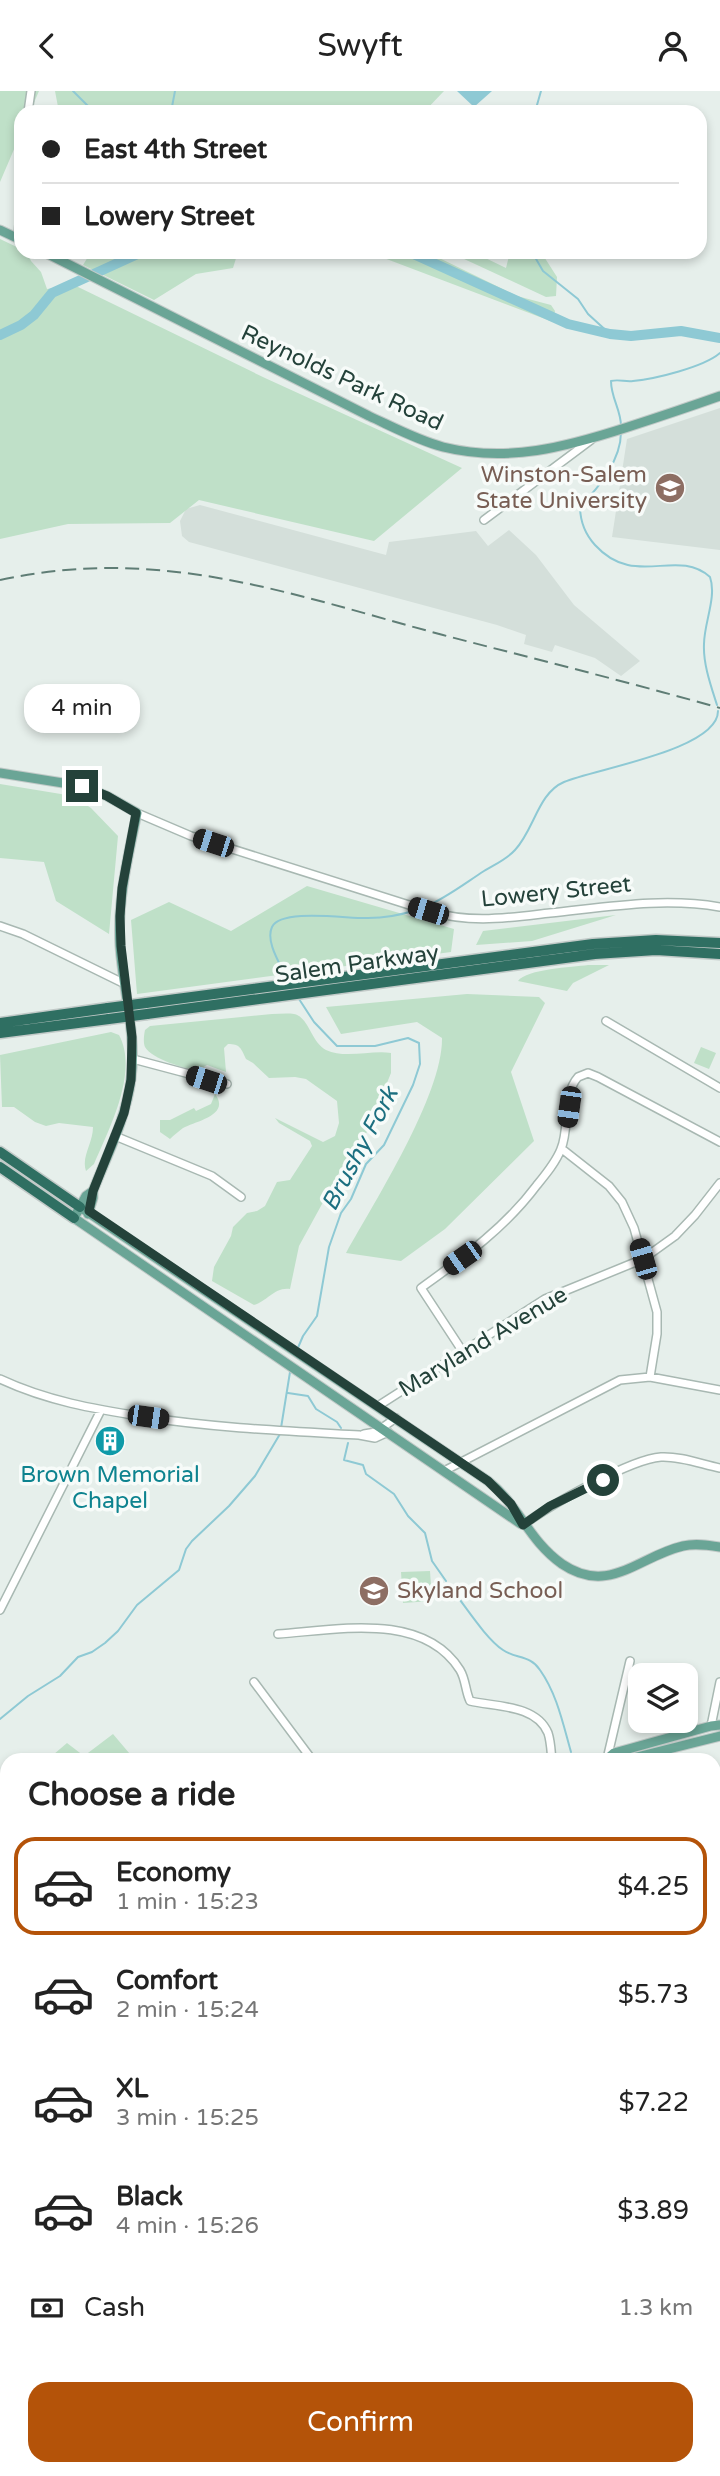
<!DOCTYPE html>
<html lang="en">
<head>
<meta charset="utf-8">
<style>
  body { margin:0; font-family:"Varela Round",sans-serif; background:#f2f2f2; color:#222; height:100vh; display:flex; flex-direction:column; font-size:26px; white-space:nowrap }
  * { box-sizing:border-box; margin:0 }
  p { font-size:23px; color:#767676 }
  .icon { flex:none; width:38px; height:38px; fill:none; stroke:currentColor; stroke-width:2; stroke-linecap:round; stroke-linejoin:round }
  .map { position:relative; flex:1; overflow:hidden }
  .side { position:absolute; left:0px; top:1662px; width:721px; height:723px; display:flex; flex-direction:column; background:#fff; border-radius:21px 21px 0 0; box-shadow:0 4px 10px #0003 }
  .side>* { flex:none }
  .guide { position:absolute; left:14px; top:14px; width:693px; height:154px; border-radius:21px; box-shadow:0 4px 10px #0003; display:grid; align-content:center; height:154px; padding:0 28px; background:#fff }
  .controls { position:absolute; left:628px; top:1572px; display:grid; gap:14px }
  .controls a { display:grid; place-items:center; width:70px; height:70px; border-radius:14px; background:#fff; box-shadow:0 4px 10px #0003; font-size:35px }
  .end { position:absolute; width:32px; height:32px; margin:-16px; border:9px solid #24423a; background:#fff; box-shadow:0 0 0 4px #fff }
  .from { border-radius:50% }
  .bubble { position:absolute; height:49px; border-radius:21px; background:#fff; box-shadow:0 4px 10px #0003; font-size:23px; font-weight:600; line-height:49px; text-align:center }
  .car { position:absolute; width:21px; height:42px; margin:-21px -10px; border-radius:9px; box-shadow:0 0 5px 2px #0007; background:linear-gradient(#222 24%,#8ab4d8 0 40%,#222 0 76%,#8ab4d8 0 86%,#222 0) }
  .guide b { display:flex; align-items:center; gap:24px; height:66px; font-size:26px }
  .guide b+b { border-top:2px solid #e0e0e0 }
  .guide i { width:18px; height:18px; background:#222 }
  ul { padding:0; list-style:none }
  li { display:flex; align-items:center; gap:21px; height:98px; margin:0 14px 10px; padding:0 14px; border:4px solid transparent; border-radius:21px }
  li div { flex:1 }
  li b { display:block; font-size:26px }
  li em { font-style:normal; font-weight:600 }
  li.selected { border-color:#b45309 }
  li>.icon { width:63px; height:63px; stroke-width:1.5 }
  h2 { padding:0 28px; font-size:32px; line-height:84px }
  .pay { display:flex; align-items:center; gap:18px; height:77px; padding:0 28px; font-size:26px }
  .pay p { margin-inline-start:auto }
  .primary-button { display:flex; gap:14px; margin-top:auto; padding:14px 28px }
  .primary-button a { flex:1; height:80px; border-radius:21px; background:#b45309; color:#fff; font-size:28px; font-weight:600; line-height:80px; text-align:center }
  header { display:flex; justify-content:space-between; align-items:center; height:91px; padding:0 28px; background:#fff; font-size:32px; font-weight:600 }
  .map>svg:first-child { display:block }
  .built { fill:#d4dfda }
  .green { fill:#bfe0c8 }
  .water { fill:#8ec9d4 }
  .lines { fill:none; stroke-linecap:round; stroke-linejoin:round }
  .stream { stroke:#8ec9d4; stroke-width:2 }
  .river { stroke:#8ec9d4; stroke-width:10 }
  .minor-casing { stroke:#a8b8b2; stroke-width:10 }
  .major-casing { stroke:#c2cac8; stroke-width:11 }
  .highway-casing { stroke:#c2cac8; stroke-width:13 }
  .minor { stroke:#fff; stroke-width:7 }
  .major { stroke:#6aa596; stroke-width:9 }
  .highway { stroke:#2f6f62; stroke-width:10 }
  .rail { stroke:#5f7d75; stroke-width:2; stroke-dasharray:14 7; stroke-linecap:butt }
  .highway-bridge-casing { stroke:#c2cac8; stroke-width:13; stroke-linecap:butt }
  .highway-bridge { stroke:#2f6f62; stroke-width:10 }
  .route { stroke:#24423a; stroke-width:9 }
  .labels { text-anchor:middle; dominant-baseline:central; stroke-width:7; stroke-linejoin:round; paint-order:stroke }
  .street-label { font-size:23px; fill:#24423a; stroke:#f7fbf9 }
  .education-label { font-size:23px; fill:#785e54; stroke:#f7fbf9; text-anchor:end }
  .culture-label { font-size:23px; fill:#0d838f; stroke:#f7fbf9 }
  .water-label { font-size:24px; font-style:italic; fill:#1c6f80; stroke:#f7fbf9 }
</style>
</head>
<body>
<header><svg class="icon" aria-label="back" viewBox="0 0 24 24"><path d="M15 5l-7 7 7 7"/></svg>Swyft<svg class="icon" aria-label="person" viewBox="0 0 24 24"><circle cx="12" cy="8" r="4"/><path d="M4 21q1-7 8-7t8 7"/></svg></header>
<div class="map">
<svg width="720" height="2385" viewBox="0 0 720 2385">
  <rect width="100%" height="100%" fill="#e6efeb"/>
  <path class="built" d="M 720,317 L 720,459 L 612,446 L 627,348 Z
    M 200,414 L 386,464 L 389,451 L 476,440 L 488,455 L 509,439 L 536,464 L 574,514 L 640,570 L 621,585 L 595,567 L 555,554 L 552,561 L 524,553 L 526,544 L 497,534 L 189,451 L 182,445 L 180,430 L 186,418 Z
    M 277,2378 L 459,2378 L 458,2385 L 280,2385 Z"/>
  <path class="green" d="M 0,0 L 39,0 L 30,21 L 21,21 L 21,42 L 0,91 Z
    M 55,0 L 444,0 L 424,21 L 59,21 Z
    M 0,148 L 21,158 L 21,161 L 27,161 L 31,170 L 41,181 L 47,198 L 74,194 L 265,287 L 462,377 L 374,450 L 199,409 L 170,432 L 68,433 L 0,448 Z
    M 91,161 L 238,161 L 233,177 L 196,183 L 154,209 L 83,174 Z
    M 368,161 L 427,161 L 517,205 L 551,214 L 555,220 L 553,231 Z
    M 449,161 L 473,161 L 506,177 L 510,161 L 541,161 L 557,186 L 556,205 L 546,206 Z
    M 0,693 L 73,705 L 91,717 L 118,745 L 109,843 L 56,810 L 44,771 L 0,767 Z
    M 307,795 L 454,838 L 451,861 L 137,903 L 131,829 L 169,811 L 231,840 Z
    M 616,824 L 532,850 L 476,854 L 483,840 Z
    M 588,874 L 609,874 L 573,892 L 567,900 L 518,890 C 527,878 572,876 588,874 Z
    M 467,903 L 539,906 L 545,912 L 511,981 L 534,1050 L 445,1138 L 401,1170 L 346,1162 C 375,1110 443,1003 442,947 L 417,931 L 341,943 L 326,916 Z
    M 272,923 C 279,923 287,922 294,923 C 309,926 311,951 326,959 C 345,968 371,959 391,962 L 391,982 L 367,1041 L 350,1062 L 299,1155 L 290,1198 C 274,1196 268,1210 254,1214 L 212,1190 L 214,1176 L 231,1145 L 233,1136 L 247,1122 L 257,1120 L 265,1115 L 277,1091 L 290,1089 L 312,1055 L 310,1050 L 279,1032 L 275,1027 L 323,1051 L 335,1045 L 339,1032 L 337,1010 L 306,988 L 295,986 L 269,987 L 253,972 L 246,968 C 241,957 240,953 228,953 L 224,957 L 226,981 L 207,974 L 198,979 C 185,978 152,968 145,956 C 143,951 144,944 145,939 L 150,935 Z
    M 111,941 L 119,944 C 139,981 109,1038 94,1073 L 86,1080 C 81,1066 93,1052 93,1036 L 59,1032 L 46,1035 L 35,1031 L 14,1016 L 2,1016 L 0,964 Z
    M 701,956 L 716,962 L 709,978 L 694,972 Z
    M 215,1003 C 231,1024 196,1030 183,1037 C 179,1040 174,1044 170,1048 L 160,1041 L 160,1029 L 170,1029 L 194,1017 L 196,1020 L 211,1013 Z
    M 430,1480 L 432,1510 L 403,1512 L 401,1481 Z
    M 113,1643 L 135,1669 L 47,1669 L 67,1652 L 84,1665 Z
    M 0,1694 L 7,1695 L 7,1958 L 0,1957 Z
    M 46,2378 L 186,2378 L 241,2385 L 244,2378 L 389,2378 L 396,2385 L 48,2385 Z"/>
  <path class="water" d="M 457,0 L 492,0 L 474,16 Z"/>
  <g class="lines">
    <path class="stream" d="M 73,0 L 94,21
      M 171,21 L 175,0
      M 535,21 L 541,0
      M 532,161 L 543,180 L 578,208 L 588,223 L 610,243
      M 621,335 C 621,319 611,307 611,290 C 619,288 625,291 633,290 C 655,288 704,276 720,262
      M 621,341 C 621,369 599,397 580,415 C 580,430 585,443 595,454 C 635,498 676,456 710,486 C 717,506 704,532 704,553 C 703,573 711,595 717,614
      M 425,816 C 446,807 464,793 484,780 C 495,773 506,769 515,759 C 534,739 538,702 564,691 C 594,678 718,659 718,620
      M 287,888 C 281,874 265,851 272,836 C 281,817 349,828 368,827 C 384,827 401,824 416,819
      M 297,1259 L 303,1245 L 317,1225 L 329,1156 L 341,1122 L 351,1108 L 366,1073 L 384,1054 L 413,994 L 420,973 L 419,952 L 408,947 L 375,955 L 337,955 L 314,931 L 299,908
      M 288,1302 L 308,1305 L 316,1318 L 337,1331 L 341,1337
      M 281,1337 L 290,1281
      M 348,1352 L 344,1369 L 363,1374 L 366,1383 L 394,1403 L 408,1425 L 425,1442 L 432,1470 L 446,1490
      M 450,1496 C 465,1514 485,1547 503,1559 C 516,1568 530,1564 540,1579 C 557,1603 563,1633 571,1661
      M 0,1628 L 28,1605 L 60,1585 L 78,1566 L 92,1561 L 105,1552 L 118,1540 L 137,1514 L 179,1479 L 186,1458 L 192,1450 L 229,1415 L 255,1385 L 280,1343
      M 714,1743 L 720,1744
      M 0,2247 L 7,2254"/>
    <path class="river" d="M 409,161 L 568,233 L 610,243 L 631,245 L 681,240 L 720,247
      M 0,244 L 21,234 L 34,224 L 52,202 L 142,161"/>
    <g class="minor-casing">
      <path id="minor" d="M 28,21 L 31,0
        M 18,147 L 21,106
        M 484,429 L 591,349
        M 137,722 L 191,745 L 428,820 C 472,833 506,827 550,822 C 607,816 663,806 720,816
        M 0,835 L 23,843 L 125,893
        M 606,930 L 720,997
        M 133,968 L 227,993
        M 115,1045 L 212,1085 L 241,1106
        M 562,1058 L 609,1095 L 622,1111 L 634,1137 L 657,1221 L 657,1243 L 650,1286
        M 463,1261 L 421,1197 C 464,1166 505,1137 537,1094 C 546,1083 556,1071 561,1058 C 570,1037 562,1004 578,986 L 588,982 L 598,986 L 720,1051
        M 0,1288 C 47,1310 94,1318 145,1326 C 216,1337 288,1340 359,1344 L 375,1347 L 388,1341
        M 378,1315 L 545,1208 L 643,1168 L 675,1145 L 695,1124 L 720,1092
        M 364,1343 L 376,1341 L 396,1327
        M 444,1380 L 620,1289 L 650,1286 L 720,1299
        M 523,1434 C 549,1415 630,1368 661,1366 C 680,1365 701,1373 720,1377
        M 0,1519 L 101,1319
        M 278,1543 C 336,1539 423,1520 460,1579 C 466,1589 465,1599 470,1610 C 494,1616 536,1613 548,1642 C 551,1651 551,1661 552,1670
        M 254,1591 L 313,1670
        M 711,1635 L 720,1591
        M 607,1668 L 630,1570
        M 714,1700 L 720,1701
        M 714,1778 L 720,1780
        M 714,1919 L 720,1888
        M 714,2077 L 720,2078
        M 0,2151 L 7,2155
        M 714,2188 L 720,2189
        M 714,2253 L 720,2254
        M 714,2316 L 720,2317
        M 714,2359 L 720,2360
        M 463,2385 L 464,2378
        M 519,2385 L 521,2378
        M 584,2385 L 585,2378
        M 690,2385 L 691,2378"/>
    </g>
    <g class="major-casing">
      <path id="major" d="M 0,139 L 21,149
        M 44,161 L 369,325 C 393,336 417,349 443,356 C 508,372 566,356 628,336 C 659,326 689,316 720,305
        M 0,682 L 82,695 L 107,705 L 137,722 C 128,766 117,810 120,855 C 123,899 137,944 131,988 C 126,1028 107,1064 93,1100 L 93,1107 L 88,1123
        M 93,1100 L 86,1105 L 74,1127 L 521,1433
        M 80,1116 L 488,1390 C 519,1414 528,1449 562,1473 C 609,1505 639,1465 683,1455 C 695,1452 708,1454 720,1456
        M 607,1668 L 614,1662 L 711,1635 L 720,1634
        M 569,1670 L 612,1670
        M 621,1670 L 720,1645
        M 0,2041 L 7,2035
        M 0,2295 L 7,2309
        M 37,2378 L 38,2385"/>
    </g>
    <g class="highway-casing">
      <path id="highway" d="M 146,912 L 593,853 L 656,849 L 720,852
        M 147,923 L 595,863 L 656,859 L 720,863
        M 0,932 L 108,917
        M 0,942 L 109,928
        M 0,1061 L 80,1116
        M 0,1076 L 74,1127"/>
    </g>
    <use href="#minor" class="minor"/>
    <use href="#major" class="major"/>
    <use href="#highway" class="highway"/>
    <path class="rail" d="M 0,489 C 160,454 290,503 443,544 C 535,568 628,591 720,617"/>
    <g class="highway-bridge-casing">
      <path id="highway-bridge" d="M 108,917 L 146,912
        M 109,928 L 147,923"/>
    </g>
    <use href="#highway-bridge" class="highway-bridge"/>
  </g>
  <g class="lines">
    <path class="route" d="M 82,695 L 107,705 L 136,722 L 122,797 L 120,825 L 121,855 L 132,946 L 131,989 L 124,1022 L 93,1100 L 89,1120 L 488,1390 L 511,1413 L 523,1434 L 550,1415 L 603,1389"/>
  </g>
  <defs>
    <g id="university-disc" transform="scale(1.575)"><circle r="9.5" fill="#8d6e63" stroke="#f7fbf9"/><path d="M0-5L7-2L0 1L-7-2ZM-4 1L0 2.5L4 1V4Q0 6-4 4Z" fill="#fff"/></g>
    <g id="building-disc" transform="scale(1.575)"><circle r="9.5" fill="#0f9aa8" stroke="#f7fbf9"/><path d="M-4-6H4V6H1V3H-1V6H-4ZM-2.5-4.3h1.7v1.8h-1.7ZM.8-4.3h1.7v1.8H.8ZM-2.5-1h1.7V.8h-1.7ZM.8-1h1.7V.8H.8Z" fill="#fff"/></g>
    <g id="school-disc" transform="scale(1.575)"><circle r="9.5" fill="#8d6e63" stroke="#f7fbf9"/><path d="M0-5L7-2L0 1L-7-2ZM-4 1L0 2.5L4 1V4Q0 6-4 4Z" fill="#fff"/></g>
  </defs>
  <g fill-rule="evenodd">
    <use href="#university-disc" x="670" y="397"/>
    <use href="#building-disc" x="110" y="1350"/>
    <use href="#school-disc" x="374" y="1500"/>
  </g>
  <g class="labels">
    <g class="street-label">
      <text transform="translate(342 287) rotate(25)">Reynolds Park Road</text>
      <text transform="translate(556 801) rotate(-6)">Lowery Street</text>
      <text transform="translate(357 873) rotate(-8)">Salem Parkway</text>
      <text transform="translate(483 1251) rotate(-31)">Maryland Avenue</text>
    </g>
    <g class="education-label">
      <text x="647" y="384">Winston-Salem<tspan x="647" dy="26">State University</tspan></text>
      <text x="397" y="1500" text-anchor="start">Skyland School</text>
    </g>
    <g class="culture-label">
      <text x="110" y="1384">Brown Memorial<tspan x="110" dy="26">Chapel</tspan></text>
    </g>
    <g class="water-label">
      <text transform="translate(360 1058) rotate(-62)">Brushy Fork</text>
    </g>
  </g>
</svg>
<div class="controls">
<a><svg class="icon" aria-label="layers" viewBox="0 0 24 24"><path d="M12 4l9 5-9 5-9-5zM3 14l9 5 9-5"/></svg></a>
</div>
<i class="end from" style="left:603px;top:1389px"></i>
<i class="end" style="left:82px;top:695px"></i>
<div class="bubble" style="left:24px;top:593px;width:116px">4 min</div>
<i class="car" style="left:213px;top:752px;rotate:288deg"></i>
<i class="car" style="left:428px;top:820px;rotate:287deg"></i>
<i class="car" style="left:206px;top:989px;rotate:288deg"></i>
<i class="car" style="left:569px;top:1016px;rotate:188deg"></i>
<i class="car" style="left:462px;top:1167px;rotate:235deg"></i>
<i class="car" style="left:643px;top:1168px;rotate:344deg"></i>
<i class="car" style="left:148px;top:1326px;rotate:98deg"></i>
<div class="guide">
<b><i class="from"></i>East 4th Street</b>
<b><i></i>Lowery Street</b>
</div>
<section class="side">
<h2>Choose a ride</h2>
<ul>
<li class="selected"><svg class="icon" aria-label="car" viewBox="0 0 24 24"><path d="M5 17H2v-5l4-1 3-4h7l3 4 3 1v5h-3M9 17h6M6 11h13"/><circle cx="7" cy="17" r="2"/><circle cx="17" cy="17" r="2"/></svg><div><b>Economy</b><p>1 min · 15:23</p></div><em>$4.25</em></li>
<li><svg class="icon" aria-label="car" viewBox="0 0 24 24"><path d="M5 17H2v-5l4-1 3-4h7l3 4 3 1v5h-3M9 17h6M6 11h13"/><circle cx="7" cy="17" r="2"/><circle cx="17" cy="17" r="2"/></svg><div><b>Comfort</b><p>2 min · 15:24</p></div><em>$5.73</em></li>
<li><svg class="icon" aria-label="car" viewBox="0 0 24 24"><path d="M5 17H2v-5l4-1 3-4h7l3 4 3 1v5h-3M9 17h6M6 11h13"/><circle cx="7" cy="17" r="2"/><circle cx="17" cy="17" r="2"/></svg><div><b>XL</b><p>3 min · 15:25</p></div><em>$7.22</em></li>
<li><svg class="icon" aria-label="car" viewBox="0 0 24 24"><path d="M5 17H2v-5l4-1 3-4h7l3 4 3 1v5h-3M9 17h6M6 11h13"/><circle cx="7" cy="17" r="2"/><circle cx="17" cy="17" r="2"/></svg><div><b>Black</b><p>4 min · 15:26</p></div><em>$3.89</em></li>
</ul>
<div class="pay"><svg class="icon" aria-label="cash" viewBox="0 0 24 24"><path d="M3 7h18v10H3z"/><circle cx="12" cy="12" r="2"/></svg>Cash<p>1.3 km</p></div>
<div class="primary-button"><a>Confirm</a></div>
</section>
</div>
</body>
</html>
